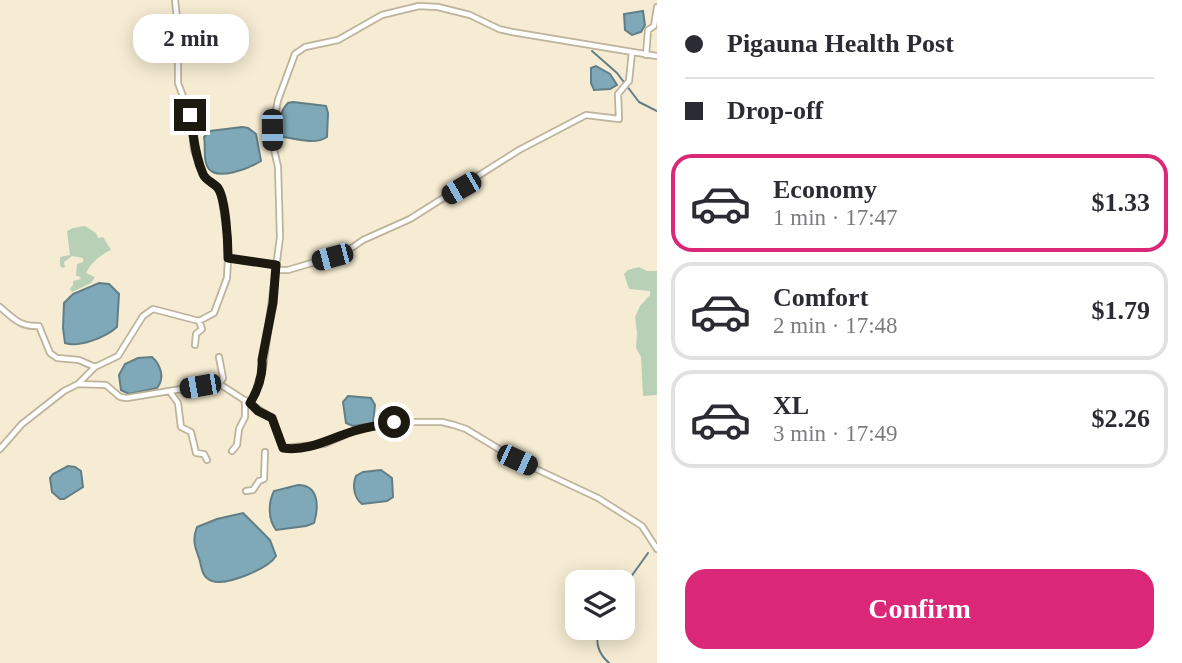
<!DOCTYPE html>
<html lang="en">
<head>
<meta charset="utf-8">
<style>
  body { margin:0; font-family:Georgia,serif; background:#f2f2f3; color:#2b2b33; height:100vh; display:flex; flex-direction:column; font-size:26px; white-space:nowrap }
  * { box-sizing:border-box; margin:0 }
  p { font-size:23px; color:#7c7c81 }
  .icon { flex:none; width:38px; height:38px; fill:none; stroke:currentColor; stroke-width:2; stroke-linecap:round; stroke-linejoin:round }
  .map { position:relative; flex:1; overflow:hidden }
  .side { display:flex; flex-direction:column; background:#fff; width:525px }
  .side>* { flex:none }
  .hud { display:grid; align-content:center; height:154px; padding:0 28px; background:#fff }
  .fabs { position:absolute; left:565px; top:570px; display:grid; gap:14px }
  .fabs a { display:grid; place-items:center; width:70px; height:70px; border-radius:14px; background:#fff; box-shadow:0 4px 18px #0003; font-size:35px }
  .end { position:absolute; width:32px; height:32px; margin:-16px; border:9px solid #1c1910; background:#fff; box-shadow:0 0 0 4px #fff }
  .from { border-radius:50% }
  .bubble { position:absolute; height:49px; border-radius:21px; background:#fff; box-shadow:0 4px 18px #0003; font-size:23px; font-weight:700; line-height:49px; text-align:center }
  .car { position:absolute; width:21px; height:42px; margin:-21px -10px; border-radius:9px; box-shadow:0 0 5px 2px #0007; background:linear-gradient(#222 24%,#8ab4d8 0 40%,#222 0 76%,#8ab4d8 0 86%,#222 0) }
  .hud b { display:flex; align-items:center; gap:24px; height:66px; font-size:26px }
  .hud b+b { border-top:2px solid #e1e1e2 }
  .hud i { width:18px; height:18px; background:#2b2b33 }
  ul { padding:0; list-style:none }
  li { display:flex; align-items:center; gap:21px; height:98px; margin:0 14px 10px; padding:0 14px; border:4px solid #e1e1e2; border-radius:21px }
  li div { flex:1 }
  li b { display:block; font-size:26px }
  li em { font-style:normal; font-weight:700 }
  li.current { border-color:#db2777 }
  li>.icon { width:63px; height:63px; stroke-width:1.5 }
  .cta { display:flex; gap:14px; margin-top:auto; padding:14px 28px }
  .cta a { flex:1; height:80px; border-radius:21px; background:#db2777; color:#fff; font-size:28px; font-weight:700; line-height:80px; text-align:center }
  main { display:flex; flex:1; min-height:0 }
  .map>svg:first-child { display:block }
  .green { fill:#b7d0b6 }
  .water { fill:#7fa9b8; stroke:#617e86; stroke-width:2 }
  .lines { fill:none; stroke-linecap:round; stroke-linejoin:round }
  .stream { stroke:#617e86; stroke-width:2 }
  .minor-casing { stroke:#bdb39b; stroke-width:8 }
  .minor { stroke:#fff; stroke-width:4.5 }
  .route { stroke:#1c1910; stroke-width:9 }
</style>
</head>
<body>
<main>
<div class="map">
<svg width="657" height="663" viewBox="0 0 657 663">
  <rect width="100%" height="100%" fill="#f6ecd3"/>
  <path class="green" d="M 85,226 L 96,233 L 98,238 L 103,237 L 111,250 C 101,254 90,264 86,273 L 95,277 L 91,283 L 72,292 L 70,289 L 73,285 L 73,281 L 81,279 L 79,276 L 76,276 L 77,264 L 83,262 L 83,258 L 72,256 L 64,262 L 65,267 L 62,268 L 60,265 L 60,257 L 70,255 L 67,231 L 73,228 Z
    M 639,267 L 647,271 L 657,271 L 657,395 L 643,396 L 641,357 L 636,348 L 637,333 L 635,317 L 640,306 L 650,295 L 650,291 L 629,289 L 624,274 L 628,270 Z"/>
  <path class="water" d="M 643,11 L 645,25 L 641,32 L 632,35 L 625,30 L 624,14 Z
    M 596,66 L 610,74 L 617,85 L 610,89 L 594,90 L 591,83 L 591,68 Z
    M 293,102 L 326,106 L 328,113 L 327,137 C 315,145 297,139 283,137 C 278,126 279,112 288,103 Z
    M 242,127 L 248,128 L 256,134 L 261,161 C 249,168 215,183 207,166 C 203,157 206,147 204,137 L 210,131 Z
    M 99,283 L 109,284 L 119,294 L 117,327 C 106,337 79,348 65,343 L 63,328 L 64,303 L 73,294 Z
    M 152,357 C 161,365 165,378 157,388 L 129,394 L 121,390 L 119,375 L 125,364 L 138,358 Z
    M 348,396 L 371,398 L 375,405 L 373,423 L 353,426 L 346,423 L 343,402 Z
    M 68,466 L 75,467 L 81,471 L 83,487 L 64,499 L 60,499 L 52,492 L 50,478 L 53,474 Z
    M 381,470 L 392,478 L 393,497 L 387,501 L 362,504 C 354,498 352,485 356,476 L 363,472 Z
    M 298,485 C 319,485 319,507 314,523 L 306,526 L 276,530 C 268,519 268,503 274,491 Z
    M 243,513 L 270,540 L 276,556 C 268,569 226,586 212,581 C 201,577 202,567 199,558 C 195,547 192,540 197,527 L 217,519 Z"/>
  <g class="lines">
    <path class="stream" d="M 592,51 L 617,73 L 639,102 L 657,111
      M 623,588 L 648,553
      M 599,628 C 595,643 598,653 609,663"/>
    <g class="minor-casing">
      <path id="minor" d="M 175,0 L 178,27 L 178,83 L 190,115 L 194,150 L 204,177 L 217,187 L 221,194 L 228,240 L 228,258 L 276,265
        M 646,55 L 648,30 L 654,26 L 657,7
        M 275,270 L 288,270 L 332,257 L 353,247 L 363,240 L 410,219 L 519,150 L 586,115 L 619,119 L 618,94 L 629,81 L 632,52
        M 0,307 C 14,319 20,327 39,326 L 50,353 L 57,358 L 79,360 L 95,367
        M 195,345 L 196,334 L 202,329 L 199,321
        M 219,357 L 223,378 L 220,383
        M 78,384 L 106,385 L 120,397 L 127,398 L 218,383 L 272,418 L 283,448 L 324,444 L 356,430 L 394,422 L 442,422 L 454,425 L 466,429 L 517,460 L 598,498 L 642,526 L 657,549
        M 170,392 L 178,403 L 181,427 L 191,432 L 196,453 L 204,454 L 207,460
        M 250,403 C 259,389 257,381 263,369 L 280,237 L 278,167 L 273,145 L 272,130 L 278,100 L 295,54 L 305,47 L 338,40 L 382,15 L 419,6 L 438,7 L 470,15 L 499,29 L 512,32 L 657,56
        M 0,449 L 22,424 L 64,391 L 78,384 L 95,367 L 118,356 L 143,316 L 153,309 L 199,321 L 214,313 L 227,278 L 228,258
        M 232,451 L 237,445 L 239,429 L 245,417 L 245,400
        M 246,491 L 253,490 L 259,481 L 264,479 L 265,452"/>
    </g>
    <use href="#minor" class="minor"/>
  </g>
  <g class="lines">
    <path class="route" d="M 190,115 C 194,135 194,154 203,174 C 206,181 213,182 218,188 C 226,200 228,243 228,258 L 276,265 L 273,303 L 262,360 C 263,375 258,390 250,403 L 258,411 L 272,418 L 283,448 C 308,452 331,438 354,431 C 367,427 381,425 394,422"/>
  </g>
</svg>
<div class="fabs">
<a><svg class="icon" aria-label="layers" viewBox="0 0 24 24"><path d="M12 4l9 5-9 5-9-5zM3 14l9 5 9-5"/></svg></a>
</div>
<i class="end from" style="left:394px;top:422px"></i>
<i class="end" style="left:190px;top:115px"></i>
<div class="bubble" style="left:133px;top:14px;width:116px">2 min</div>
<i class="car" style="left:272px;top:130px;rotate:179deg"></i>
<i class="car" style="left:461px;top:188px;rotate:240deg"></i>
<i class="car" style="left:332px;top:257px;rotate:255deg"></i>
<i class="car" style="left:200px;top:386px;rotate:260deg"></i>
<i class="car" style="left:517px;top:460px;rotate:115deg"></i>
</div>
<section class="side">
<div class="hud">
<b><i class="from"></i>Pigauna Health Post</b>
<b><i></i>Drop-off</b>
</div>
<ul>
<li class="current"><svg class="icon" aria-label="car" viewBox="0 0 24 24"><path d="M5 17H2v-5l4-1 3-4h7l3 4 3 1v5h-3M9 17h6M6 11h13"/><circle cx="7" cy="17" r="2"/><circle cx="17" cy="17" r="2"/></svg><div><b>Economy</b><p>1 min · 17:47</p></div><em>$1.33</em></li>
<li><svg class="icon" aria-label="car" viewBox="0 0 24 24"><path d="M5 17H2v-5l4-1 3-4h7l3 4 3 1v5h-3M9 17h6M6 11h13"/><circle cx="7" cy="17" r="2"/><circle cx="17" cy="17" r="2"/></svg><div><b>Comfort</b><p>2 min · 17:48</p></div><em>$1.79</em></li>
<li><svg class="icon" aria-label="car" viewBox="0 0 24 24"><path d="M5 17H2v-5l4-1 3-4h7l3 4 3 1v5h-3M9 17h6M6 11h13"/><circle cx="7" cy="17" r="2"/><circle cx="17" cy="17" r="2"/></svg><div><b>XL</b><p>3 min · 17:49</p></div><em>$2.26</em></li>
</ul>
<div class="cta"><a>Confirm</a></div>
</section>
</main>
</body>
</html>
